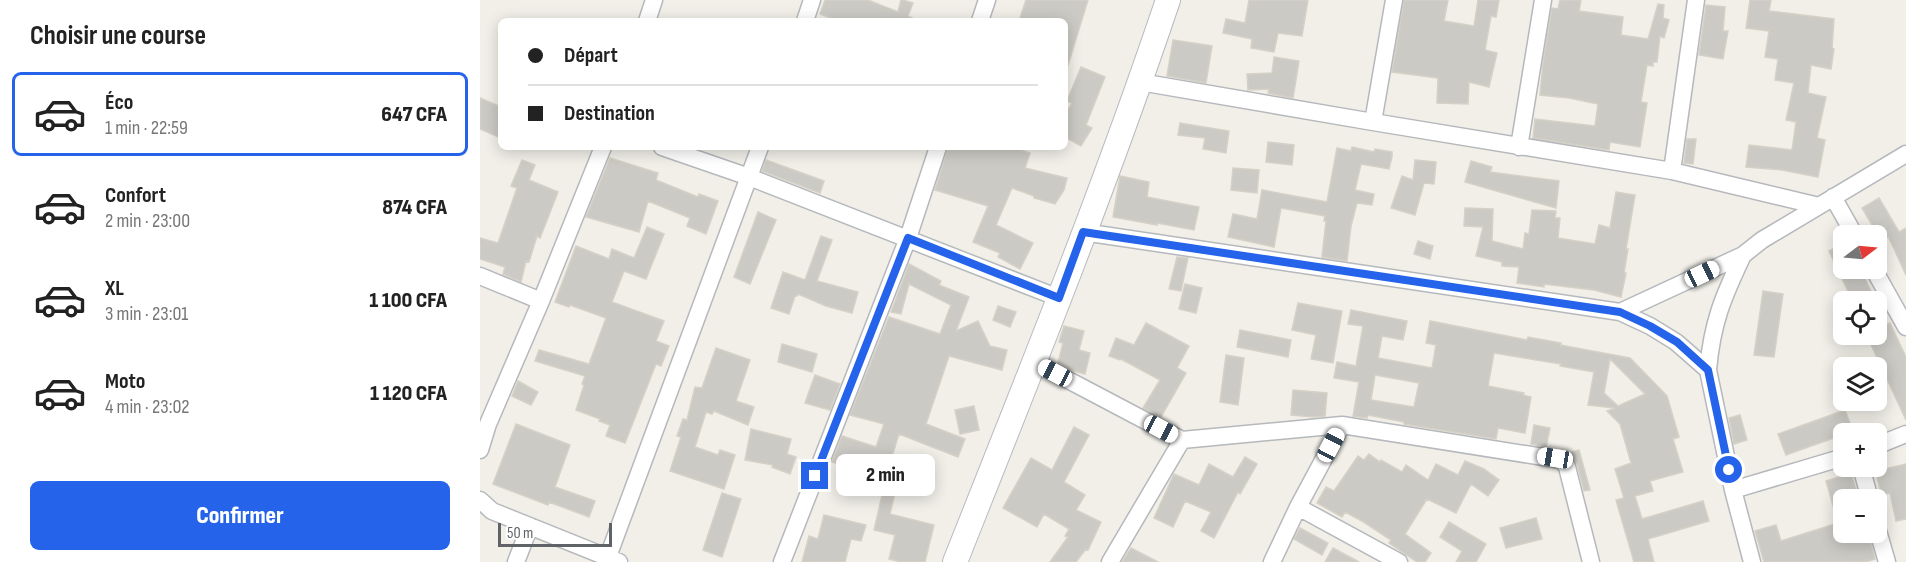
<!DOCTYPE html>
<html lang="fr">
<head>
<meta charset="utf-8">
<style>
  body { margin:0; font-family:"Sofia Sans Condensed",sans-serif; background:#f2f2f2; color:#222; height:100vh; display:flex; flex-direction:column; font-size:22px; white-space:nowrap }
  * { box-sizing:border-box; margin:0 }
  p { font-size:20px; color:#767676 }
  .icon { flex:none; width:33px; height:33px; fill:none; stroke:currentColor; stroke-width:2; stroke-linecap:round; stroke-linejoin:round }
  .map { position:relative; flex:1; overflow:hidden }
  .panel { display:flex; flex-direction:column; background:#fff; width:480px }
  .panel>* { flex:none }
  .hud { position:absolute; left:18px; top:18px; width:570px; height:132px; border-radius:9px; box-shadow:0 3px 15px #0003; display:grid; align-content:center; height:132px; padding:0 30px; background:#fff }
  .needle { width:39px; rotate:74deg }
  .buttons { position:absolute; left:1353px; top:225px; display:grid; gap:12px }
  .buttons a { display:grid; place-items:center; width:54px; height:54px; border-radius:9px; background:#fff; box-shadow:0 3px 15px #0003; font-size:30px }
  .scale { position:absolute; left:18px; bottom:15px; width:114px; box-sizing:border-box; padding-left:6px; border:3px solid #5f6368; border-top:0; font-size:16px; line-height:21px; white-space:nowrap; color:#5f6368; -webkit-text-stroke:4px #fff; paint-order:stroke }
  .end { position:absolute; width:27px; height:27px; margin:-14px; border:8px solid #2563eb; background:#fff; box-shadow:0 0 0 3px #fff }
  .from { border-radius:50% }
  .bubble { position:absolute; height:42px; border-radius:9px; background:#fff; box-shadow:0 3px 15px #0003; font-size:20px; font-weight:800; line-height:42px; text-align:center }
  .car { position:absolute; width:18px; height:36px; margin:-18px -9px; border-radius:8px; box-shadow:0 0 4px 2px #0007; background:linear-gradient(#fff 24%,#345 0 40%,#fff 0 76%,#345 0 86%,#fff 0) }
  .hud b { display:flex; align-items:center; gap:21px; height:57px; font-size:22px }
  .hud b+b { border-top:2px solid #e0e0e0 }
  .hud i { width:15px; height:15px; background:#222 }
  ul { padding:0; list-style:none }
  li { display:flex; align-items:center; gap:18px; height:84px; margin:0 12px 9px; padding:0 18px; border:3px solid transparent; border-radius:9px }
  li div { flex:1 }
  li b { display:block; font-size:22px }
  li em { font-style:normal; font-weight:800 }
  li.current { border-color:#2563eb }
  li>.icon { width:54px; height:54px; stroke-width:1.5 }
  h2 { padding:0 30px; font-size:27px; line-height:72px }
  .primary-button { display:flex; gap:12px; margin-top:auto; padding:12px 30px }
  .primary-button a { flex:1; height:69px; border-radius:9px; background:#2563eb; color:#fff; font-size:24px; font-weight:800; line-height:69px; text-align:center }
  main { display:flex; flex:1; min-height:0 }
  .map>svg:first-child { display:block }
  .building { fill:#cccac5; stroke:#d6d1c6; stroke-width:1.5; fill-rule:evenodd }
  .lines { fill:none; stroke-linecap:round; stroke-linejoin:round }
  .street-casing { stroke:#b5b8bc; stroke-width:19 }
  .secondary-casing { stroke:#b6babf; stroke-width:26 }
  .street { stroke:#fff; stroke-width:16 }
  .secondary { stroke:#fff; stroke-width:24 }
  .route { stroke:#2563eb; stroke-width:8 }
</style>
</head>
<body>
<main>
<section class="panel">
<h2>Choisir une course</h2>
<ul>
<li class="current"><svg class="icon" aria-label="car" viewBox="0 0 24 24"><path d="M5 17H2v-5l4-1 3-4h7l3 4 3 1v5h-3M9 17h6M6 11h13"/><circle cx="7" cy="17" r="2"/><circle cx="17" cy="17" r="2"/></svg><div><b>Éco</b><p>1 min · 22:59</p></div><em>647 CFA</em></li>
<li><svg class="icon" aria-label="car" viewBox="0 0 24 24"><path d="M5 17H2v-5l4-1 3-4h7l3 4 3 1v5h-3M9 17h6M6 11h13"/><circle cx="7" cy="17" r="2"/><circle cx="17" cy="17" r="2"/></svg><div><b>Confort</b><p>2 min · 23:00</p></div><em>874 CFA</em></li>
<li><svg class="icon" aria-label="car" viewBox="0 0 24 24"><path d="M5 17H2v-5l4-1 3-4h7l3 4 3 1v5h-3M9 17h6M6 11h13"/><circle cx="7" cy="17" r="2"/><circle cx="17" cy="17" r="2"/></svg><div><b>XL</b><p>3 min · 23:01</p></div><em>1 100 CFA</em></li>
<li><svg class="icon" aria-label="car" viewBox="0 0 24 24"><path d="M5 17H2v-5l4-1 3-4h7l3 4 3 1v5h-3M9 17h6M6 11h13"/><circle cx="7" cy="17" r="2"/><circle cx="17" cy="17" r="2"/></svg><div><b>Moto</b><p>4 min · 23:02</p></div><em>1 120 CFA</em></li>
</ul>
<div class="primary-button"><a>Confirmer</a></div>
</section>
<div class="map">
<svg width="1426" height="562" viewBox="0 0 1426 562">
  <rect width="100%" height="100%" fill="#f1efe8"/>
  <path class="building" d="M 345,0 L 388,0 L 418,12 L 421,0 L 423,0 L 433,3 L 428,16 L 438,21 L 359,21 L 340,14 Z
    M 546,0 L 608,0 L 588,65 L 585,64 L 585,21 L 539,21 Z
    M 769,0 L 828,0 L 822,36 L 798,33 L 794,52 L 771,48 L 772,39 L 743,33 L 746,19 L 765,23 Z
    M 924,0 L 968,0 L 964,21 L 994,26 L 998,0 L 1019,0 L 1016,17 L 1011,16 L 1005,50 L 1017,53 L 1009,87 L 989,82 L 988,104 L 957,103 L 958,78 L 912,72 Z
    M 1080,0 L 1101,0 L 1099,11 L 1143,17 L 1141,35 L 1168,39 L 1178,4 L 1184,5 L 1183,18 L 1189,20 L 1184,38 L 1180,36 L 1177,62 L 1173,62 L 1173,66 L 1167,65 L 1161,102 L 1167,103 L 1160,147 L 1130,142 L 1129,150 L 1053,138 L 1055,119 L 1115,126 L 1118,104 L 1089,98 L 1060,95 L 1063,63 L 1072,8 L 1078,9 Z
    M 1270,0 L 1291,0 L 1289,11 L 1354,19 L 1352,48 L 1354,49 L 1351,69 L 1331,65 L 1328,93 L 1346,97 L 1337,138 L 1345,140 L 1338,177 L 1302,170 L 1266,167 L 1269,145 L 1312,150 L 1316,122 L 1306,120 L 1314,83 L 1295,80 L 1298,59 L 1285,57 L 1289,31 L 1266,28 Z
    M 1226,5 L 1245,7 L 1243,31 L 1248,31 L 1243,59 L 1219,55 Z
    M 693,40 L 732,46 L 726,83 L 687,76 Z
    M 794,57 L 819,61 L 813,98 L 788,93 L 789,89 L 768,90 L 767,74 L 792,73 Z
    M 601,67 L 625,77 L 606,125 L 612,128 L 601,146 L 585,137 L 585,115 L 592,103 L 587,101 Z
    M 0,98 L 21,107 L 21,138 L 0,129 Z
    M 700,123 L 749,131 L 746,153 L 723,149 L 725,138 L 698,135 Z
    M 1207,139 L 1216,139 L 1213,164 L 1204,163 Z
    M 788,142 L 814,145 L 812,165 L 786,162 Z
    M 468,147 L 531,147 L 550,153 L 545,168 L 587,178 L 584,190 L 575,204 L 554,198 L 554,196 L 532,188 L 516,225 L 553,243 L 540,269 L 518,257 L 520,253 L 493,242 L 508,206 L 455,190 Z
    M 872,147 L 894,152 L 895,149 L 912,152 L 912,157 L 909,169 L 881,164 L 875,190 L 894,194 L 892,205 L 877,203 L 871,226 L 867,261 L 842,257 L 846,221 L 844,221 L 845,216 L 801,208 L 794,247 L 748,237 L 753,214 L 777,219 L 782,190 L 847,202 L 857,148 L 871,151 Z
    M 130,158 L 178,173 L 176,180 L 218,197 L 219,194 L 238,201 L 226,234 L 207,226 L 210,218 L 168,201 L 159,232 L 106,217 Z
    M 42,160 L 55,165 L 49,180 L 78,192 L 60,238 L 57,236 L 49,262 L 46,261 L 41,282 L 23,274 L 25,267 L 0,259 L 0,238 L 18,243 L 37,188 L 31,186 Z
    M 286,160 L 344,181 L 340,193 L 282,171 Z
    M 935,160 L 956,162 L 954,184 L 944,183 L 935,215 L 911,208 L 922,176 L 933,180 Z
    M 991,161 L 1012,167 L 1010,172 L 1079,181 L 1076,208 L 985,182 Z
    M 753,168 L 779,170 L 777,193 L 751,190 Z
    M 640,176 L 669,182 L 667,197 L 719,207 L 714,230 L 677,223 L 677,225 L 633,217 Z
    M 1136,192 L 1155,195 L 1146,249 L 1148,249 L 1144,273 L 1146,273 L 1141,297 L 1114,290 L 1064,284 L 1064,287 L 1037,283 L 1039,267 L 1022,266 L 1022,262 L 996,256 L 1003,227 L 984,226 L 985,208 L 1013,209 L 1012,241 L 1043,249 L 1045,233 L 1049,234 L 1052,210 L 1076,211 L 1075,218 L 1080,218 L 1078,238 L 1115,244 L 1119,225 L 1130,228 Z
    M 1399,198 L 1419,232 L 1426,228 L 1426,275 L 1408,236 L 1401,240 L 1382,208 Z
    M 278,212 L 296,220 L 270,284 L 254,277 Z
    M 167,227 L 184,234 L 166,279 L 144,271 L 132,302 L 184,321 L 176,341 L 189,346 L 181,366 L 176,364 L 145,443 L 126,436 L 130,425 L 119,421 L 120,419 L 96,410 L 104,385 L 102,384 L 105,376 L 55,361 L 59,350 L 109,364 L 126,318 L 90,305 L 89,307 L 75,302 L 96,246 L 129,259 L 132,249 L 154,258 Z
    M 341,236 L 352,240 L 337,281 L 378,292 L 372,313 L 346,306 L 318,294 L 317,296 L 315,296 L 309,314 L 291,308 L 303,272 L 325,280 Z
    M 938,241 L 953,246 L 950,259 L 934,254 Z
    M 1364,243 L 1364,268 L 1380,268 L 1396,302 L 1373,302 L 1349,251 Z
    M 697,257 L 708,258 L 701,291 L 689,289 Z
    M 429,264 L 461,281 L 459,285 L 489,297 L 476,331 L 498,321 L 510,346 L 527,350 L 522,370 L 469,356 L 446,424 L 485,439 L 478,457 L 419,434 L 409,466 L 452,477 L 448,492 L 417,484 L 410,514 L 454,525 L 445,562 L 421,562 L 409,559 L 415,535 L 394,530 L 406,478 L 352,462 L 362,436 L 396,447 L 404,424 L 370,415 L 409,317 L 460,334 L 471,305 L 429,284 L 421,314 L 411,312 Z
    M 705,284 L 722,288 L 716,313 L 699,309 Z
    M 1283,291 L 1303,294 L 1294,357 L 1274,355 Z
    M 818,303 L 862,311 L 853,363 L 831,359 L 836,335 L 812,330 Z
    M 518,306 L 536,312 L 530,327 L 513,320 Z
    M 871,310 L 927,321 L 923,340 L 902,336 L 898,358 L 952,368 L 956,345 L 946,343 L 950,321 L 1047,340 L 1048,337 L 1081,343 L 1080,345 L 1150,358 L 1187,396 L 1199,437 L 1193,439 L 1203,472 L 1170,481 L 1173,491 L 1155,496 L 1162,519 L 1223,501 L 1229,521 L 1168,539 L 1174,562 L 1154,562 L 1136,500 L 1144,498 L 1135,469 L 1151,463 L 1140,424 L 1127,411 L 1135,408 L 1108,405 L 1114,372 L 1080,366 L 1081,364 L 1014,353 L 1008,386 L 1044,393 L 1043,395 L 1051,397 L 1045,433 L 1018,428 L 1016,439 L 924,424 L 924,422 L 888,415 L 887,418 L 873,416 L 879,382 L 854,378 L 857,362 L 876,366 L 883,326 L 868,324 ZM 1130,359 L 1165,394 L 1138,406 L 1124,393 ZM 895,375 L 939,383 L 934,407 L 891,400 Z
    M 666,323 L 709,346 L 697,368 L 706,373 L 681,417 L 663,408 L 680,380 L 641,359 L 640,360 L 629,356 L 636,338 L 654,345 Z
    M 1410,323 L 1426,357 L 1426,420 L 1386,334 L 1396,334 L 1396,329 Z
    M 584,326 L 604,331 L 599,350 L 610,353 L 605,374 L 594,371 L 578,363 L 583,343 L 579,342 Z
    M 760,330 L 811,340 L 808,357 L 757,347 Z
    M 302,344 L 337,354 L 332,372 L 298,362 Z
    M 236,348 L 270,360 L 256,401 L 274,407 L 268,425 L 234,411 L 232,414 L 226,412 L 215,447 L 238,455 L 240,450 L 255,455 L 244,489 L 190,471 L 201,437 L 197,436 L 203,419 L 207,420 L 215,387 L 222,388 Z
    M 746,355 L 764,358 L 758,405 L 740,402 Z
    M 335,375 L 360,384 L 350,410 L 325,403 Z
    M 38,381 L 58,392 L 51,405 L 32,396 Z
    M 813,390 L 847,393 L 845,416 L 834,417 L 811,415 Z
    M 494,406 L 499,430 L 480,434 L 475,410 Z
    M 1365,410 L 1373,431 L 1306,455 L 1298,434 Z
    M 1260,415 L 1267,440 L 1254,444 L 1249,418 Z
    M 36,424 L 90,445 L 75,487 L 115,501 L 109,517 L 69,502 L 68,505 L 13,484 Z
    M 1054,425 L 1070,428 L 1066,447 L 1051,444 Z
    M 594,427 L 609,435 L 584,482 L 605,495 L 596,510 L 621,522 L 608,550 L 606,549 L 596,562 L 570,562 L 588,537 L 585,536 L 589,529 L 564,514 L 557,527 L 523,508 L 551,458 L 572,470 Z
    M 271,429 L 311,439 L 307,454 L 316,457 L 310,474 L 292,467 L 293,465 L 265,460 Z
    M 1099,450 L 1110,490 L 1104,491 L 1097,464 L 1089,453 Z
    M 889,454 L 900,462 L 901,460 L 922,472 L 926,465 L 948,480 L 956,464 L 978,475 L 985,461 L 1004,469 L 1019,480 L 1008,496 L 991,484 L 976,513 L 947,499 L 925,534 L 951,553 L 945,562 L 937,562 L 909,543 L 911,540 L 882,521 L 865,512 L 862,517 L 837,503 L 846,487 L 854,491 L 878,456 L 884,460 Z
    M 765,457 L 777,464 L 760,494 L 758,492 L 734,538 L 721,531 L 731,512 L 705,501 L 693,527 L 674,518 L 694,474 L 719,485 L 729,464 L 753,477 Z
    M 1426,464 L 1426,519 L 1416,521 L 1410,493 L 1401,495 L 1396,471 Z
    M 1371,473 L 1379,500 L 1364,500 L 1364,532 L 1388,532 L 1395,559 L 1386,562 L 1284,562 L 1275,531 L 1296,525 L 1301,541 L 1358,523 L 1346,481 Z
    M 242,493 L 261,499 L 242,557 L 223,550 Z
    M 344,515 L 386,525 L 381,541 L 371,539 L 365,562 L 322,562 L 329,536 L 338,539 Z
    M 1056,518 L 1062,539 L 1026,548 L 1020,528 Z
    M 969,522 L 1006,544 L 996,562 L 976,562 L 982,551 L 960,537 Z
    M 820,528 L 848,543 L 842,555 L 814,539 Z
    M 651,548 L 678,562 L 642,562 Z
    M 853,548 L 879,562 L 845,562 Z"/>
  <g class="lines">
    <g class="street-casing">
      <path id="street" d="M 167,21 L 174,0
        M 325,21 L 332,0
        M 500,21 L 507,0
        M 660,82 L 893,122 L 1192,171 L 1339,206
        M 893,122 L 914,0
        M 182,147 L 269,177 L 579,298
        M 1039,147 L 1063,0
        M 1192,171 L 1216,0
        M 1353,197 L 1375,236
        M 603,232 L 1140,312 L 1170,326 L 1196,342 L 1228,370 L 1253,490 L 1272,562
        M 1393,268 L 1426,327
        M 0,276 L 61,301
        M 1140,312 L 1263,255 L 1282,240 L 1426,154
        M 554,362 L 702,440
        M 1228,370 C 1232,323 1243,297 1263,255
        M 1396,446 L 1426,434
        M 0,450 L 8,424 L 61,301 L 123,147
        M 1381,466 L 1390,500
        M 1253,490 L 1364,457
        M 0,500 L 12,511 L 139,562
        M 818,507 L 919,562
        M 1396,524 L 1407,562
        M 36,562 L 50,526
        M 126,562 L 280,147
        M 302,562 L 428,238 L 458,147
        M 630,562 L 702,440 L 862,425 L 1082,460 L 1087,467 L 1111,562
        M 792,562 L 818,507 L 862,425"/>
    </g>
    <g class="secondary-casing">
      <path id="secondary" d="M 475,562 C 549,376 624,190 688,0"/>
    </g>
    <use href="#street" class="street"/>
    <use href="#secondary" class="secondary"/>
  </g>
  <g class="lines">
    <path class="route" d="M 335,476 L 428,238 L 579,298 L 603,232 L 1140,312 L 1170,326 L 1197,342 L 1228,370 L 1249,470"/>
  </g>
</svg>
<div class="buttons">
<a><svg class="needle" viewBox="-14 -14 28 28"><path d="M0-13l5 13h-10z" fill="#e53935"/><path d="M0 13l5-13h-10z" fill="#767676"/></svg></a>
<a><svg class="icon" aria-label="locate" viewBox="0 0 24 24"><circle cx="12" cy="12" r="6"/><path d="M12 2v4M12 18v4M2 12h4M18 12h4"/></svg></a>
<a><svg class="icon" aria-label="layers" viewBox="0 0 24 24"><path d="M12 4l9 5-9 5-9-5zM3 14l9 5 9-5"/></svg></a>
<a>+</a>
<a>−</a>
</div>
<div class="scale">50 m</div>
<i class="end from" style="left:1249px;top:470px"></i>
<i class="end" style="left:335px;top:476px"></i>
<div class="bubble" style="left:356px;top:454px;width:99px">2 min</div>
<i class="car" style="left:1222px;top:274px;rotate:65deg"></i>
<i class="car" style="left:575px;top:373px;rotate:298deg"></i>
<i class="car" style="left:681px;top:429px;rotate:118deg"></i>
<i class="car" style="left:851px;top:445px;rotate:28deg"></i>
<i class="car" style="left:1075px;top:458px;rotate:279deg"></i>
<div class="hud">
<b><i class="from"></i>Départ</b>
<b><i></i>Destination</b>
</div>
</div>
</main>
</body>
</html>
